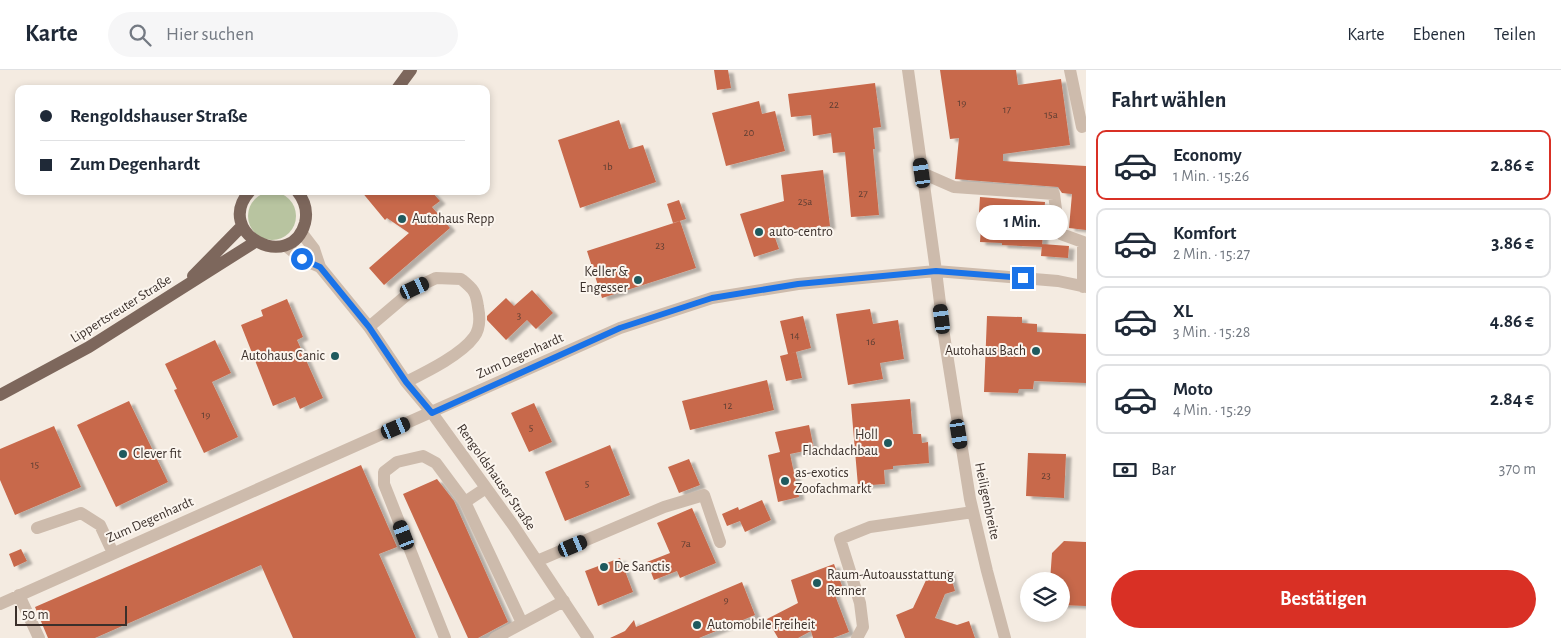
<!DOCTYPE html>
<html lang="de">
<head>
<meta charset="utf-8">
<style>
  body { margin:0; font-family:"Alegreya Sans",sans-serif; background:#f6f6f7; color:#1f2937; height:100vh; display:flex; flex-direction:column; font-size:19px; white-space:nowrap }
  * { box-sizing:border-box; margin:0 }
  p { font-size:16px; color:#747a83 }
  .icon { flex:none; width:28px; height:28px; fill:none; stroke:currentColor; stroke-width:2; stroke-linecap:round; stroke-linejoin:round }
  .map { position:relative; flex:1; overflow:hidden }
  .panel { display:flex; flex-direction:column; background:#fff; width:475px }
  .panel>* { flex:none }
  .banner { position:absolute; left:15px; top:15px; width:475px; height:110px; border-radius:10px; box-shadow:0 2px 8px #0003; display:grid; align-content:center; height:110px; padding:0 25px; background:#fff }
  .tools { position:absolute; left:1020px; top:502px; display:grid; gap:10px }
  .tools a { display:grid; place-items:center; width:50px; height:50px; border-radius:50%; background:#fff; box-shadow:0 2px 8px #0003; font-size:25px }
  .scale { position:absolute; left:15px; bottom:12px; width:112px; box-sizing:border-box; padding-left:5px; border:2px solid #3b302b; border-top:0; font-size:14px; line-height:18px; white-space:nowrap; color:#3b302b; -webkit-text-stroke:4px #fbf5ee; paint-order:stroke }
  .end { position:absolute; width:22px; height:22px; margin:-11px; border:6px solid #1a73e8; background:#fff; box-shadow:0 0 0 2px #fff }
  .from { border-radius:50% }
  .bubble { position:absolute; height:35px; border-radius:18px; background:#fff; box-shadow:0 2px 8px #0003; font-size:16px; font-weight:600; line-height:35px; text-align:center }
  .car { position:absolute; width:15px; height:30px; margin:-15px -8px; border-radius:6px; box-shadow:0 0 4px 1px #0007; background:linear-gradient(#222 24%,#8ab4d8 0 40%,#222 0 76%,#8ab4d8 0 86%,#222 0) }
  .banner b { display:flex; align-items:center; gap:18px; height:48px; font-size:19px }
  .banner b+b { border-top:1px solid #e0e1e3 }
  .banner i { width:12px; height:12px; background:#1f2937 }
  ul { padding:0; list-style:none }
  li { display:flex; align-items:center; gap:15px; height:70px; margin:0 10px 8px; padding:0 15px; border:2px solid #e0e1e3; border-radius:10px }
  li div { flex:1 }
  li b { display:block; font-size:19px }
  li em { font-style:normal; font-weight:600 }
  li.current { border-color:#d93025 }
  li>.icon { width:45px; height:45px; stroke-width:1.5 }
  h2 { padding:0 25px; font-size:22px; line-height:60px }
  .pay { display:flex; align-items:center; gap:12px; height:55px; padding:0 25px; font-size:19px }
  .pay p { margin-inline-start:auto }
  .action { display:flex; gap:10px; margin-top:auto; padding:10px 25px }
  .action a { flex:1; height:58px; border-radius:30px; background:#d93025; color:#fff; font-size:20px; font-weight:600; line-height:58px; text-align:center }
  header { display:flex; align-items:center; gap:30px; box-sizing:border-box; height:70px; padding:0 25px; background:#fff; border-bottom:1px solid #e0e1e3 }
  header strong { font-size:24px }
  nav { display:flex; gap:28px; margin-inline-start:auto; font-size:18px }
  .search { width:350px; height:45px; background:#f6f6f7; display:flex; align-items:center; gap:12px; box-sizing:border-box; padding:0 18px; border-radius:28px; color:#747a83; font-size:19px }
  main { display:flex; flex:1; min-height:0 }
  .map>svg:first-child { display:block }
  .green { fill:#b8c4a0 }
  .building { fill:#c8694b; filter:url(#shadow) }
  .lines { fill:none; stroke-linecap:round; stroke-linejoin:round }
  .minor { stroke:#cdbbac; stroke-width:12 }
  .major { stroke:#7d675c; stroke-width:12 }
  .route { stroke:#1a73e8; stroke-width:6 }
  .poi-dot { fill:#1f5a5e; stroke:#fbf5ee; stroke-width:2 }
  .labels { text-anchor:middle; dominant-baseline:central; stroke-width:4; stroke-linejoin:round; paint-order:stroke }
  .number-label { font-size:11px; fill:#5e3e33 }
  .poi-label { font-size:14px; fill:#3b302b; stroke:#fbf5ee; text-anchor:start }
  .street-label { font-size:14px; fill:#3b302b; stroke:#fbf5ee }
</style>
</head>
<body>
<header>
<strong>Karte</strong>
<div class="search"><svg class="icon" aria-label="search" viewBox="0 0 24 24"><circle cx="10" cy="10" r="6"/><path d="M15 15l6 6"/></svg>Hier suchen</div>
<nav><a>Karte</a><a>Ebenen</a><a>Teilen</a></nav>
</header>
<main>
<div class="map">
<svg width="1086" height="568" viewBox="0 0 1086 568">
  <defs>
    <filter id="shadow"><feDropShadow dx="5.5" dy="3" stdDeviation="1" flood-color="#0004"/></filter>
  </defs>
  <rect width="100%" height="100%" fill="#f4ebe1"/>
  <path class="green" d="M248 146a24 24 0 1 1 48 0a24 24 0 1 1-48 0Z"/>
  <path class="building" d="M 714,0 L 728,0 L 731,18 L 717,20 Z
    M 940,0 L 1016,0 L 1018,15 L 1061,9 L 1070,75 L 1003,84 L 1003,91 L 1086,96 L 1086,160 L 1069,158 L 1072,124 L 1062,123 L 1058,117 L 955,109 L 959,68 L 950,69 Z
    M 875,13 L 881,57 L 873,58 L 875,79 L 873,79 L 879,145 L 851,147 L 845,82 L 833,83 L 831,63 L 813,66 L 811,45 L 791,47 L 788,24 Z
    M 759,31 L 762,44 L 775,41 L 785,81 L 726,96 L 712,43 Z
    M 619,50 L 629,79 L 643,75 L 656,112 L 580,138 L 558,70 Z
    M 823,100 L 830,156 L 773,162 L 779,179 L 754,187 L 740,144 L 784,131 L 781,105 Z
    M 361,121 L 431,121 L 440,131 L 432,137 L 450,158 L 384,215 L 369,198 L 409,163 L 387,148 L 385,150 Z
    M 980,127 L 1045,132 L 1042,177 L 1002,175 L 1002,173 L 980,172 L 981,158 L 978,158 Z
    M 679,130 L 686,149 L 673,153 L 667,134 Z
    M 680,151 L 696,198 L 602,228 L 587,181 Z
    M 1042,174 L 1069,176 L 1068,188 L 1041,186 Z
    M 532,220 L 553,243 L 536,259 L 527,250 L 506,270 L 487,250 L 487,246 L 506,228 L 514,236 Z
    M 287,229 L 303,267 L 297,270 L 323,328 L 300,339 L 295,327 L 273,336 L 241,255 L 263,246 L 261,240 Z
    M 870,239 L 873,254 L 898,250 L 904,289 L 880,293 L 883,309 L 848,315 L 836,244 Z
    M 803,246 L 811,278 L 788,284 L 780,251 Z
    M 987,246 L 1022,247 L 1022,253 L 1037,254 L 1037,262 L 1086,264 L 1086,313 L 1034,311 L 1033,319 L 1019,319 L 1018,323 L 984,322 Z
    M 215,270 L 231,303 L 212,312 L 238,367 L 204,383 L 174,320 L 177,319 L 165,294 Z
    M 796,282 L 802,308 L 786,311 L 780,286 Z
    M 767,310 L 774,340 L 690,360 L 682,331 Z
    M 910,329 L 913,364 L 921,364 L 922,373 L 928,372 L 929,393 L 893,396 L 893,399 L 884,400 L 885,414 L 858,416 L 851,334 Z
    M 129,331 L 168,412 L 116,437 L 77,355 Z
    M 534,333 L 552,372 L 529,382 L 511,343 Z
    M 809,355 L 814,379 L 790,384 L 799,427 L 778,432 L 768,385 L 780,382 L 775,362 Z
    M 54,356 L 81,417 L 15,445 L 0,410 L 0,379 Z
    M 610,375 L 630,425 L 565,451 L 545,402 Z
    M 1028,383 L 1066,384 L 1064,428 L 1026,426 Z
    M 689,389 L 700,415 L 679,423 L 668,397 Z
    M 361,395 L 397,477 L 379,484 L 416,568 L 293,568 L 261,495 L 95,568 L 48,568 L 35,537 Z
    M 437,409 L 454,431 L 508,552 L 478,568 L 468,568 L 403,424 Z
    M 762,430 L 771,450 L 745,462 L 740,451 L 727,456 L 722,444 L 738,437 L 739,440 Z
    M 692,438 L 716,493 L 680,508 L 677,501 L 654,510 L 647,492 L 670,483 L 657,453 Z
    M 1064,471 L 1086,472 L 1086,536 L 1061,535 L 1061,511 L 1050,511 L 1052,483 Z
    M 21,479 L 27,491 L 14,497 L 9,484 Z
    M 620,488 L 633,522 L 598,536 L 585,501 Z
    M 834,494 L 842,516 L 833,520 L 849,562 L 833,568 L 813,568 L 811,561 L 798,568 L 778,568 L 767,549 L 798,533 L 791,510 Z
    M 949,500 L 955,521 L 945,524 L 935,548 L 957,555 L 969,551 L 975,568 L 905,568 L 896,545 L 913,538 L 927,508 Z
    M 742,512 L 755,545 L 699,568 L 610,568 L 625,561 L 634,550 L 636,557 Z"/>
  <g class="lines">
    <path class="minor" d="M 908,0 L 936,201 L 944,265 L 970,429 L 987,501 L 1005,568
      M 1070,0 L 1082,57
      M 922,103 L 954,117 L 1054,124 L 1058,155 L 1061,164 L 1083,172 L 1083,217
      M 301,162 L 314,179 L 320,197 L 369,257 L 406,312 L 432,343 L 513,455 L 588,568
      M 285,175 L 302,189 L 320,197
      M 369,257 L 415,218 L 436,208 L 461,209 C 473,219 476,221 478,237 C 480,247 480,259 474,267 C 461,285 426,302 406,312
      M 486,418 L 465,432 L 522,553
      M 37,458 L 81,443 L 100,455 L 113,483
      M 537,491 L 664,437 L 704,425 L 720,472
      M 19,525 L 39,568
      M 0,534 L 620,258 L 712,228 L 798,214 L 936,201 L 1058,211 L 1086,217
      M 445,568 L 384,414 L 384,402 L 397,392 L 423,386 L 436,393 L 465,432
      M 495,568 L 564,531
      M 857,568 L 863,557 L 860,533 L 840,469 L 870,457 L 973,442"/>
    <path class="major" d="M 397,19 L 411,0
      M 250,121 C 212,163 291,204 305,153 C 308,141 305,131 297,121
      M 193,206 L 242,156
      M 0,325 L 89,277 L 255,172"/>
  </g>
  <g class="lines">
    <path class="route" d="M 302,189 L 320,197 L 369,257 L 406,312 L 432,343 L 620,258 L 712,228 L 798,214 L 936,201 L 1023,208"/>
  </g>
  <g class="poi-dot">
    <circle cx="402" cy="149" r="5"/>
    <circle cx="759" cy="162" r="5"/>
    <circle cx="638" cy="210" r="5"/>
    <circle cx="1036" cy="281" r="5"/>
    <circle cx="335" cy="286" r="5"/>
    <circle cx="888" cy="373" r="5"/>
    <circle cx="123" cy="384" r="5"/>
    <circle cx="785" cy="411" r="5"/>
    <circle cx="604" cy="497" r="5"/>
    <circle cx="817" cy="513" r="5"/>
    <circle cx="697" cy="555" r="5"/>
  </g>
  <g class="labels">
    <g class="number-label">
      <text x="962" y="32">19</text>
      <text x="834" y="34">22</text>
      <text x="1007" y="39">17</text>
      <text x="1051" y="44">15a</text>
      <text x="749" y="62">20</text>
      <text x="608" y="96">1b</text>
      <text x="863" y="123">27</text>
      <text x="805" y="131">25a</text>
      <text x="660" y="175">23</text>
      <text x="519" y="245">3</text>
      <text x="795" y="265">14</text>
      <text x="871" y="271">16</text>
      <text x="728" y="335">12</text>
      <text x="206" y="344">19</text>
      <text x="531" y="357">5</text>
      <text x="35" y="394">15</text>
      <text x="1046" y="405">23</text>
      <text x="587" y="413">5</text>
      <text x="686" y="473">7a</text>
      <text x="726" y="529">9</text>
    </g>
    <g class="poi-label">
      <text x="412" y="149">Autohaus Repp</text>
      <text x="769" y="162">auto-centro</text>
      <text x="628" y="202" text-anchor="end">Keller &amp;<tspan x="628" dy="16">Engesser</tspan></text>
      <text x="1026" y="281" text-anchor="end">Autohaus Bach</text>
      <text x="325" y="286" text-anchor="end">Autohaus Canic</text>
      <text x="878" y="365" text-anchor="end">Holl<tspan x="878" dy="16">Flachdachbau</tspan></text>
      <text x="133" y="384">Clever fit</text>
      <text x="795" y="403">as-exotics<tspan x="795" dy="16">Zoofachmarkt</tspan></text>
      <text x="614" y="497">De Sanctis</text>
      <text x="827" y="505">Raum-Autoausstattung<tspan x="827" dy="16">Renner</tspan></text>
      <text x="707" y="555">Automobile Freiheit</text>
    </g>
    <g class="street-label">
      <text transform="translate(121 239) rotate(-32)">Lippertsreuter Straße</text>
      <text transform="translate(520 286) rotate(-24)">Zum Degenhardt</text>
      <text transform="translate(496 407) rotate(55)">Rengoldshauser Straße</text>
      <text transform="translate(987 431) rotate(78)">Heiligenbreite</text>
      <text transform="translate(150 450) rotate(-24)">Zum Degenhardt</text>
    </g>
  </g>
</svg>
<div class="tools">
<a><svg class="icon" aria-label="layers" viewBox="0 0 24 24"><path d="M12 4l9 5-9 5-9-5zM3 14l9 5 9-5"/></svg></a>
</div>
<div class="scale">50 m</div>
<i class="end from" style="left:302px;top:189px"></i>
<i class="end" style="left:1023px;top:208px"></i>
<div class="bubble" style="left:976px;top:135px;width:92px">1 Min.</div>
<i class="car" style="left:922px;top:103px;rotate:352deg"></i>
<i class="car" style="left:415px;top:218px;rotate:65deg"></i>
<i class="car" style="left:942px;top:249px;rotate:353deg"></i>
<i class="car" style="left:396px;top:358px;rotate:67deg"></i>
<i class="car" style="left:959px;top:364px;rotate:171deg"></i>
<i class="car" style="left:404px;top:465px;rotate:339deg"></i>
<i class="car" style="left:573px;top:476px;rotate:67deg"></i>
<div class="banner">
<b><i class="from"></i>Rengoldshauser Straße</b>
<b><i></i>Zum Degenhardt</b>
</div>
</div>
<section class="panel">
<h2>Fahrt wählen</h2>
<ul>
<li class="current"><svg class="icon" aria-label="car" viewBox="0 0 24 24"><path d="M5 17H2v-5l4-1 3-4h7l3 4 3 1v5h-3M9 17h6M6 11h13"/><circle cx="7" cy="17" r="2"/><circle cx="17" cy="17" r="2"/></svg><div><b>Economy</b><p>1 Min. · 15:26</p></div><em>2.86 €</em></li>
<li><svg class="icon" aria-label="car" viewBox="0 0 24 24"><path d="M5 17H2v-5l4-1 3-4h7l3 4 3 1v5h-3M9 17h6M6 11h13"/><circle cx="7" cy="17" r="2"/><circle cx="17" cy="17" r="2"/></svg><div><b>Komfort</b><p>2 Min. · 15:27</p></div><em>3.86 €</em></li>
<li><svg class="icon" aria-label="car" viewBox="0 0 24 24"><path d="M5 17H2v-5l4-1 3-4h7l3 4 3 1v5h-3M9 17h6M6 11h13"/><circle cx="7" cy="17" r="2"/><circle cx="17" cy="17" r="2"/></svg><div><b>XL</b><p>3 Min. · 15:28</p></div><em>4.86 €</em></li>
<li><svg class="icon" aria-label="car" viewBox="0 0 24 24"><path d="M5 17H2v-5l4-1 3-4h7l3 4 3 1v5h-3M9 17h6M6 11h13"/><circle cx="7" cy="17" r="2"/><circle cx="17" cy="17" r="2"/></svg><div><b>Moto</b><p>4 Min. · 15:29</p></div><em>2.84 €</em></li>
</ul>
<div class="pay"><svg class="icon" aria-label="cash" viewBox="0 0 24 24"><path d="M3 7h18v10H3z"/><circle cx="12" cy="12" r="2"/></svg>Bar<p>370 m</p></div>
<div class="action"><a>Bestätigen</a></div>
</section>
</main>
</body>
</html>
